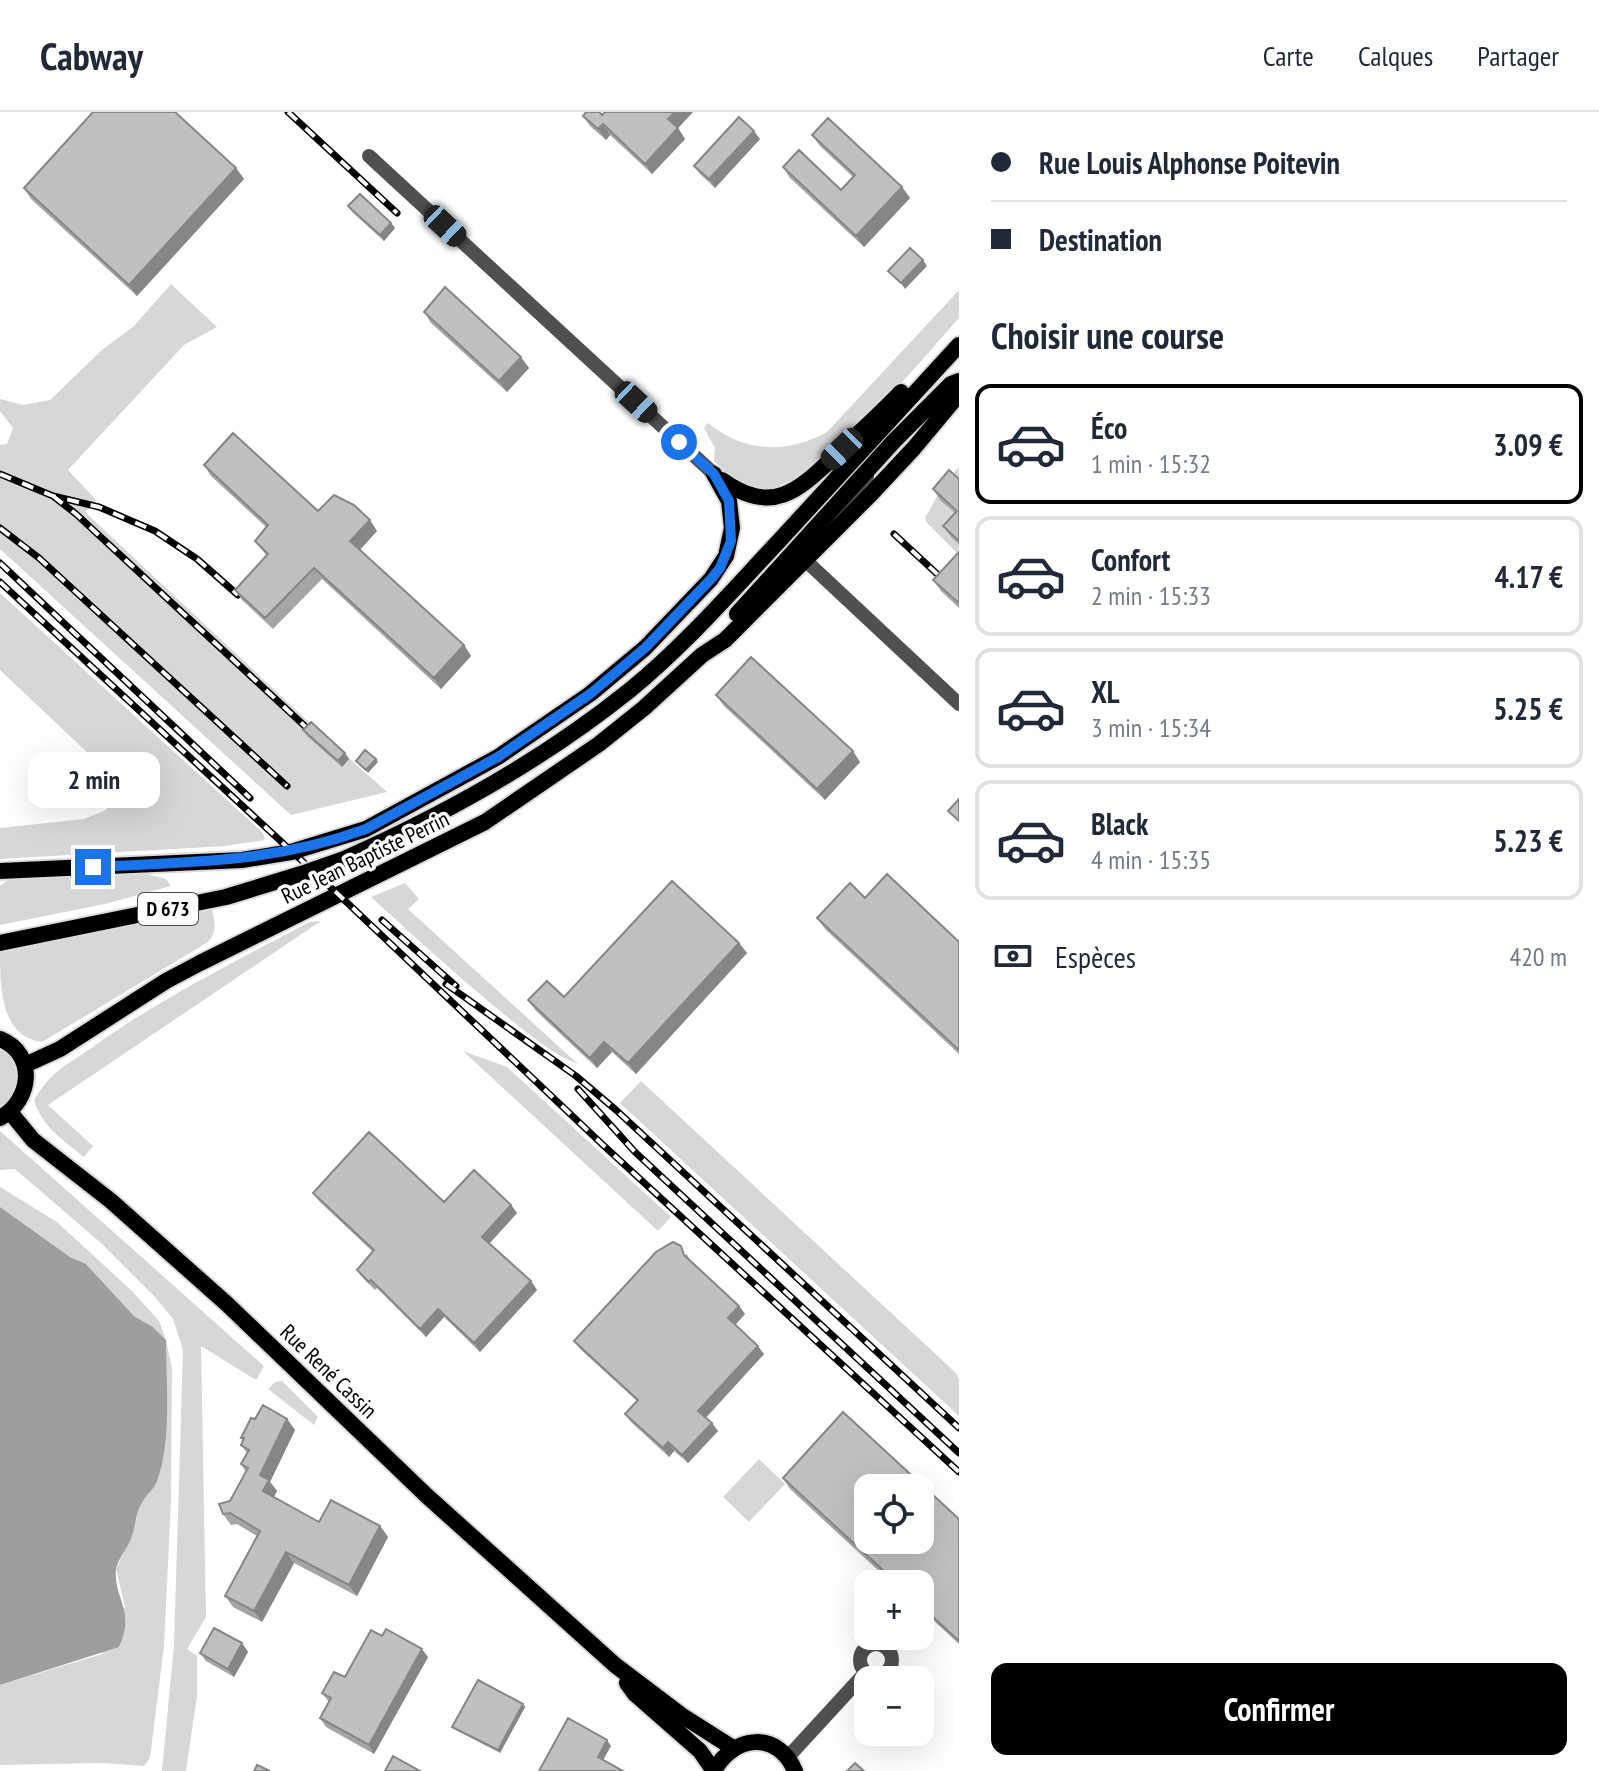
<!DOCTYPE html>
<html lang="fr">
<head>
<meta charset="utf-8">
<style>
  body { margin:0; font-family:"PT Sans Narrow",sans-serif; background:#f2f2f3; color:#1f2937; height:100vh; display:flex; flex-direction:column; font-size:30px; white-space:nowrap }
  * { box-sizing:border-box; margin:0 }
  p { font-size:26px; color:#747a83 }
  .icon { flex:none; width:44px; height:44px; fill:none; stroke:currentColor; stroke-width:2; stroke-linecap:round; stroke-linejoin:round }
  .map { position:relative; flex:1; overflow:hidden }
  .panel { display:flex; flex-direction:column; background:#fff; width:640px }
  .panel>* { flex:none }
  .top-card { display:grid; align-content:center; height:176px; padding:0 32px; background:#fff }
  .tools { position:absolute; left:854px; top:1362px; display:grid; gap:16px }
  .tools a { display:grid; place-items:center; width:80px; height:80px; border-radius:16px; background:#fff; box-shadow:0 8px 32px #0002; font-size:40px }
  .end { position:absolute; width:36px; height:36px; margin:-18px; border:10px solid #1a73e8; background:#fff; box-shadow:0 0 0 4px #fff }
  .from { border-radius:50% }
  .bubble { position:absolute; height:56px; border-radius:16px; background:#fff; box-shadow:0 8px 32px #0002; font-size:26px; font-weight:800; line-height:56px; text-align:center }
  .car { position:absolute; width:24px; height:48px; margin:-24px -12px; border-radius:10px; box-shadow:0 0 6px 2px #0007; background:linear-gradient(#222 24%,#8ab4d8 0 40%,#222 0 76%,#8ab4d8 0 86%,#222 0) }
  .top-card b { display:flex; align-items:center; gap:28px; height:76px; font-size:30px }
  .top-card b+b { border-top:2px solid #e0e1e3 }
  .top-card i { width:20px; height:20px; background:#1f2937 }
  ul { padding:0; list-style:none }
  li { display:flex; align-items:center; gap:24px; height:120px; margin:0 16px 12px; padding:0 16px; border:4px solid #e0e1e3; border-radius:16px }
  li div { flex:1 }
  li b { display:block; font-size:30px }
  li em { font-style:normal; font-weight:800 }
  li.on { border-color:#000 }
  li>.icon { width:72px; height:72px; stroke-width:1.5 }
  h2 { padding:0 32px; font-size:36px; line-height:96px }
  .pay { display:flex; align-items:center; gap:20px; height:88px; padding:0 32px; font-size:30px }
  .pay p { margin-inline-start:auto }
  .primary-button { display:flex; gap:16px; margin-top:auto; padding:16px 32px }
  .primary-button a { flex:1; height:92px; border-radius:16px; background:#000; color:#fff; font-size:32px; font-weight:800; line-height:92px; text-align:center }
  header { display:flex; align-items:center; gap:48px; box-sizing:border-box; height:112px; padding:0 40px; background:#fff; border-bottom:2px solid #e0e1e3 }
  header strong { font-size:38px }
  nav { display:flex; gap:44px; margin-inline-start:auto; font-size:28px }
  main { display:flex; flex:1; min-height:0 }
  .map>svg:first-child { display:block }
  .green { fill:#d7d7d7 }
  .water { fill:#9e9e9e }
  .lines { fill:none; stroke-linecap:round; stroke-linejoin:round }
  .major-casing { stroke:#dbdbdb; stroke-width:20 }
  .minor { stroke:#505050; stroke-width:14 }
  .major { stroke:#000; stroke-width:16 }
  .rail-casing { stroke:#000; stroke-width:7 }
  .rail { stroke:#fff; stroke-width:4; stroke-dasharray:12; stroke-linecap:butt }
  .major-bridge-casing { stroke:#dbdbdb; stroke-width:20; stroke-linecap:butt }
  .major-bridge { stroke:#000; stroke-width:16 }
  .wall { fill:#a5a5a5 }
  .shaded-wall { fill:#868686 }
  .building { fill:#c0c0c0; stroke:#868686; stroke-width:2; fill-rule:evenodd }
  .route { stroke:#1a73e8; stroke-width:10 }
  .labels { text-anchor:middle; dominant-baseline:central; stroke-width:7; stroke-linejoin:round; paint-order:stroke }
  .shield { fill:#fff; stroke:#4c4c4c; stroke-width:2 }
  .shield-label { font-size:20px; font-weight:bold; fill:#000 }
  .street-label { font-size:22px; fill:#000; stroke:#fff }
</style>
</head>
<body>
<header>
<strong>Cabway</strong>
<nav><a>Carte</a><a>Calques</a><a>Partager</a></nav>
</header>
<main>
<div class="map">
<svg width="959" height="1659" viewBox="0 0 959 1659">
  <rect width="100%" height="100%" fill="#fff"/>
  <path class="green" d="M 171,172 L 217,215 L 184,233 L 68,358 L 96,388 L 85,400 L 315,616 L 387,680 L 291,703 L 0,437 L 0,333 L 7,332 L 13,316 L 0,299 L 0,287 L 23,293 L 50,288 L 103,237 L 134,214 Z
    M 959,178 L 959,206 C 922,247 815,379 761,377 C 741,376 728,361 714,349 L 715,336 L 704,316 L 708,311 C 745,341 787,342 827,320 Z
    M 959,355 L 959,405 L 951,425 L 959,433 L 959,443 L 927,411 L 925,406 L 945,370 Z
    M 0,481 L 263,721 L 265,728 L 225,734 L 0,747 L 0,716 L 84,707 L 104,699 L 128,679 L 0,558 Z
    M 147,762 L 166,767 L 171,774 L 105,792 L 0,813 L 0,774 L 11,766 Z
    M 405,771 L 419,787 L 408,797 L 578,952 C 553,943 533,925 511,908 C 463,869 417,827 371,785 Z
    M 212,798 C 215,811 217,820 208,830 L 42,930 C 0,925 0,873 0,839 Z
    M 321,809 L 48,993 L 93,1034 L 84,1045 C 63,1028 42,1015 34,988 C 55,954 67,954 97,932 C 163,885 237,849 309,810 Z
    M 0,936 C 23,952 23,979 0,994 Z
    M 463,939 L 507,955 L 671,1105 L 658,1119 Z
    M 641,969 L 956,1261 L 959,1267 L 959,1304 L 620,991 Z
    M 0,1019 L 264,1254 L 256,1268 L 201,1234 L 206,1505 L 187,1537 L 197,1544 L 197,1584 L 186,1659 L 162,1659 L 174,1533 L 183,1238 L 173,1207 L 156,1186 L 102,1132 L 15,1057 L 0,1058 Z
    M 0,1075 L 57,1110 L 132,1179 L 159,1209 L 166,1228 L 172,1256 L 171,1388 L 164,1534 L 150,1646 L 144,1654 L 102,1651 L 0,1653 L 0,1573 L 102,1542 L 125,1495 L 116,1456 L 132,1424 L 141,1391 L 155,1373 L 165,1326 L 166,1228 L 153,1215 L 134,1204 L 86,1152 L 70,1145 L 0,1095 Z
    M 282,1269 L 318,1305 L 314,1313 L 268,1277 L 275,1270 Z
    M 759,1347 L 785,1372 L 749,1410 L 723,1385 Z"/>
  <path class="water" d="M 0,1095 L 70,1145 L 86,1152 L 134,1204 L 153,1215 L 166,1228 C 166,1271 172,1329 157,1369 C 154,1377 147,1382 143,1389 C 136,1399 136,1413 132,1424 C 129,1435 118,1446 116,1457 C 113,1486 136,1498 119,1535 L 0,1573 Z"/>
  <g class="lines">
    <g class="major-casing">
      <path id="major" d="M 722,368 C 776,407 803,374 843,336 C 863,317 883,299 901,280
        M 737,502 L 894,329 L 951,272 L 959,269
        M 344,747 C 446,702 543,648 630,578 C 684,534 731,480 779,429 C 839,363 899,298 959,233
        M 0,759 L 242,748 L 291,740 L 366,717 L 498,645 L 590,582 L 645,536 L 711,467 L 726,444 L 732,416 L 729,389 L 714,362
        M 0,831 L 226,785 L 301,762
        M 0,927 C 37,942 32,988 0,1006
        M 25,953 L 60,937 L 166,869 L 200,851 L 485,710 L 599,632 L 644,596 L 702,543 L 725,528 L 871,382 L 914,336 L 959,282
        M 10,1000 L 33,1028 L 111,1089 L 227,1192 L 427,1384 L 615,1553 L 681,1603 L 733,1636
        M 627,1571 L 635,1582 L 700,1639 L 714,1659
        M 714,1659 C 733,1623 778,1618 795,1659"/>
    </g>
    <path class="minor" d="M 369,44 L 714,362
      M 823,419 L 859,380 L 867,365
      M 805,448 L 959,592
      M860 1548a16 16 0 1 1 32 0a16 16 0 1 1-32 0Z
      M 788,1645 L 866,1560"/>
    <use href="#major" class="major"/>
    <g class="rail-casing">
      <path id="rail" d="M 288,0 L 397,101
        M 0,362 L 53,384 L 99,395 L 155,419 L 197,447 L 238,483
        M 53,384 L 76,402 L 309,618
        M 0,416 L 39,446 L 287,674
        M 894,422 L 948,472
        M 0,451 L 250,686
        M 0,470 L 339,783 L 603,1033 L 959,1360
        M 382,808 L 456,874
        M 446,872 L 576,964 L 616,998 L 959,1316
        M 578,977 L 635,1040 L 959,1341"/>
    </g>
    <use href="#rail" class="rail"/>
    <g class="major-bridge-casing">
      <path id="major-bridge" d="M 301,762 L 344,747"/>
    </g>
    <use href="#major-bridge" class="major-bridge"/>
  </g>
  <path class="wall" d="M 605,0 L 693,0 L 678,16 L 685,27 L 652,62 L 610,23 L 606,28 L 590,14 L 583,4 L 602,3 Z
    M 812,23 L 902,75 L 910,86 L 864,135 L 790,66 L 783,55 L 841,78 L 853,65 L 820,34 Z
    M 760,27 L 715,76 L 700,62 L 694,54 Z
    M 236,56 L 244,67 L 137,184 L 31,87 L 24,76 Z
    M 348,94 L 391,111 L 395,116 L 384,129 L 352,100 Z
    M 424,200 L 529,256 L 507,280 L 431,211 Z
    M 204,353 L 318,399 L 377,419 L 360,437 L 464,533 L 471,544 L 441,577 L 322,467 L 273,517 L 242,488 L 235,478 L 267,444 L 255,429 L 266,415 L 211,364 Z
    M 959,367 L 959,433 L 951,425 L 943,414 L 955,401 L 940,388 L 933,377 Z
    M 959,440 L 959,496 L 941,479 L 933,468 Z
    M 716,583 L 860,650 L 825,688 L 724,594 Z
    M 303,618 L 345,641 L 349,647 L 342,655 L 307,624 Z
    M 865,786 L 959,830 L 959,942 L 825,817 L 817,806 Z
    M 739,831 L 747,841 L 636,962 L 612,940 L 597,956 L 536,899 L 528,888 L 564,885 Z
    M 313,1081 L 511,1093 L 517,1101 L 489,1132 L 531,1169 L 537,1178 L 480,1240 L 444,1205 L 426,1225 L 377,1176 L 375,1178 L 363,1166 L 357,1158 L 373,1140 L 319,1089 Z
    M 687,1142 L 689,1147 L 739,1194 L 745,1202 L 735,1213 L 764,1242 L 706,1306 L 718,1319 L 688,1351 L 674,1339 L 669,1345 L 631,1310 L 625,1302 L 637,1289 L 580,1237 L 574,1229 Z
    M 255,1307 L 287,1307 L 295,1318 L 270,1370 L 277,1379 L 274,1385 L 319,1410 L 380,1414 L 388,1425 L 357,1484 L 294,1451 L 262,1510 L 233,1495 L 225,1484 L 257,1424 L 237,1412 L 231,1413 L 223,1402 L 246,1360 L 241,1352 L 247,1341 L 241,1333 L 243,1329 L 241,1326 Z
    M 783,1366 L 959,1407 L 959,1532 L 920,1496 L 920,1472 L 893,1472 L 790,1377 Z
    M 382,1524 L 428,1545 L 374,1642 L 326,1615 L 320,1606 L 329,1590 L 322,1581 L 345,1565 Z
    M 242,1531 L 248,1540 L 234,1565 L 206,1549 L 200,1541 Z
    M 523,1592 L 525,1595 L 500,1641 L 454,1617 L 452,1615 Z"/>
  <path class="shaded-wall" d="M 675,0 L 693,0 L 678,16 L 685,27 L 652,62 L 645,52 L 668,7 Z
    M 603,12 L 610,23 L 606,28 L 598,17 Z
    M 754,19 L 760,27 L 715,76 L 709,67 Z
    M 236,56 L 244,67 L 137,184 L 129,173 Z
    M 902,75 L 910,86 L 864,135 L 856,124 Z
    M 391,111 L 395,116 L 384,129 L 380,123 Z
    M 923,148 L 927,154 L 905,177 L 901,171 Z
    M 521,245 L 529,256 L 507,280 L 499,269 Z
    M 370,408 L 377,419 L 358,440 L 350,429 Z
    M 464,533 L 471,544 L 441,577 L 434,566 Z
    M 853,639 L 860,650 L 825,688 L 817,677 Z
    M 345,641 L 349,647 L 342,655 L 338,649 Z
    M 376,647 L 378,650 L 368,661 L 366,658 Z
    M 739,831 L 747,841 L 636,962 L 628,951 Z
    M 604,930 L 612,940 L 597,956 L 590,946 Z
    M 511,1093 L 517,1101 L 488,1133 L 482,1125 Z
    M 531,1169 L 537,1178 L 480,1240 L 474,1231 Z
    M 739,1194 L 745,1202 L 734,1214 L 728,1206 Z
    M 438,1197 L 444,1205 L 426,1225 L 420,1217 Z
    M 758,1234 L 764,1242 L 704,1307 L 698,1299 Z
    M 287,1307 L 295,1318 L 270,1370 L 277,1379 L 271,1390 L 263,1379 L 260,1363 Z
    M 712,1311 L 718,1319 L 688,1351 L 682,1343 Z
    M 668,1330 L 674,1339 L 669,1345 L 663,1336 Z
    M 380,1414 L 388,1425 L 357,1484 L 349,1473 Z
    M 286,1440 L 294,1451 L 262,1510 L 254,1499 Z
    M 242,1531 L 248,1540 L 234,1565 L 228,1557 Z
    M 422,1537 L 428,1545 L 374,1642 L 369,1633 Z
    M 523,1592 L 525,1595 L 500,1641 L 498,1638 Z
    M 607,1628 L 611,1634 L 602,1650 L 598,1645 Z"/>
  <path class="building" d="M 93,0 L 175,0 L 236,56 L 129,173 L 24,76 Z
    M 586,0 L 599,0 L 602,3 L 605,0 L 675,0 L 668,7 L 678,16 L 645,52 L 603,12 L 598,17 L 583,4 Z
    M 739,5 L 754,19 L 709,67 L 694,54 Z
    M 828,6 L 902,75 L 856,124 L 783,55 L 799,38 L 841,78 L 855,63 L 812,23 Z
    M 360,82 L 391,111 L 380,123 L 348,94 Z
    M 910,136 L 923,148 L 901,171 L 888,159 Z
    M 445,175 L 521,245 L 499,269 L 424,200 Z
    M 233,321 L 318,399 L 334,383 L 354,393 L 370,408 L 350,429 L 464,533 L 434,566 L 314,456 L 265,506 L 235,478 L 268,442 L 255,429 L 268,413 L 204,353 Z
    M 949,358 L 959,367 L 959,429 L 943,414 L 957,399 L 933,377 Z
    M 959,440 L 959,491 L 933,468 Z
    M 751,545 L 853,639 L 817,677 L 716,583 Z
    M 311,610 L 345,641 L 338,649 L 303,618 Z
    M 365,638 L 376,647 L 366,658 L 356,649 Z
    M 959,687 L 959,709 L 948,699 Z
    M 887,762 L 959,830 L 959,938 L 817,806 L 850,771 L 865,786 Z
    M 672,769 L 739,831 L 628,951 L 604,930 L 590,946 L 528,888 L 547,869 L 564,885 Z
    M 369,1020 L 444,1090 L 474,1058 L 511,1093 L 482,1125 L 531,1169 L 474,1231 L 438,1197 L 420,1217 L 371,1168 L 369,1170 L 357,1158 L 374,1138 L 313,1081 Z
    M 673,1130 L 681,1134 L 684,1143 L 739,1194 L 728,1206 L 758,1234 L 698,1299 L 712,1311 L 682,1343 L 668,1330 L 663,1336 L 625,1302 L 638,1288 L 574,1229 L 656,1140 Z
    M 263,1293 L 287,1307 L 260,1363 L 269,1368 L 263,1379 L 319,1410 L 331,1388 L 380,1414 L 349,1473 L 286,1440 L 254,1499 L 225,1484 L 260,1419 L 230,1401 L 223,1402 L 219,1392 L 230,1389 L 248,1356 L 241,1352 L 249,1338 L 241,1333 L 244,1326 L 241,1326 L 251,1306 L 255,1307 Z
    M 843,1300 L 959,1407 L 959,1529 L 920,1493 L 920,1472 L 898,1472 L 783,1366 ZM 868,1376 L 920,1376 L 920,1428 L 868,1428 Z
    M 214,1516 L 242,1531 L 228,1557 L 200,1541 Z
    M 386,1517 L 422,1537 L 369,1633 L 320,1606 L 331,1586 L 322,1581 L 334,1560 L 345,1565 L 371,1518 L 382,1524 Z
    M 478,1568 L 523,1592 L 498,1638 L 452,1615 Z
    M 568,1606 L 607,1628 L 598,1645 L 623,1659 L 539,1659 Z
    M 393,1644 L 420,1659 L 385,1659 Z
    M 855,1651 L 864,1659 L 847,1659 Z
    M 257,1653 L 270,1659 L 254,1659 Z"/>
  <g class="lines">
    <path class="route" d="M 93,755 C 190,750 273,751 366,717 L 498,645 L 590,582 L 645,536 L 711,467 L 720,456 L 731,429 L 729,389 L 714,362 L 679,330"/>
  </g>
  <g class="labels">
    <rect class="shield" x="138" y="781" width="60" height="32" rx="6"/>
    <g class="shield-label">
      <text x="168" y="797">D 673</text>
    </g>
    <g class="street-label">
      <text transform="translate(365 745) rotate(-26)">Rue Jean Baptiste Perrin</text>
      <text transform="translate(329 1259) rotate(44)">Rue René Cassin</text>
    </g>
  </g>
</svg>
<div class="tools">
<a><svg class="icon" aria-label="locate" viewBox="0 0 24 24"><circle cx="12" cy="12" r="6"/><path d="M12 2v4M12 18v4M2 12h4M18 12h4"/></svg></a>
<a>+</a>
<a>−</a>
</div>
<i class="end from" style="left:679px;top:330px"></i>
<i class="end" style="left:93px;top:755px"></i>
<div class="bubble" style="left:28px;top:640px;width:132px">2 min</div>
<i class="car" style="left:445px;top:114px;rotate:133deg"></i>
<i class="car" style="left:636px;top:290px;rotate:133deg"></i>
<i class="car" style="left:842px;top:337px;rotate:226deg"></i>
</div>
<section class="panel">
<div class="top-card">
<b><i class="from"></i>Rue Louis Alphonse Poitevin</b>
<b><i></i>Destination</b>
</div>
<h2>Choisir une course</h2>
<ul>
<li class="on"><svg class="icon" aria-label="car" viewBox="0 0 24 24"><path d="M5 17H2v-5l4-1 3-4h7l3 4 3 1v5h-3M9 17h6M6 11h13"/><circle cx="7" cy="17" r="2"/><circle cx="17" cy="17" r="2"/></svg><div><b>Éco</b><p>1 min · 15:32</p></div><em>3.09 €</em></li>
<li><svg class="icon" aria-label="car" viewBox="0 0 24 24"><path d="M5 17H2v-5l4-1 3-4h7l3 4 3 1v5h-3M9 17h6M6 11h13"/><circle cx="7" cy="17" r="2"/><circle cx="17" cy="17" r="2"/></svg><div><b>Confort</b><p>2 min · 15:33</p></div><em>4.17 €</em></li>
<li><svg class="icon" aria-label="car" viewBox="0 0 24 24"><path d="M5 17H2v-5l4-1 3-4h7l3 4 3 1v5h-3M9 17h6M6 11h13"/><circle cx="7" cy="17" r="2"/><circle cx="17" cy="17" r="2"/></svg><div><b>XL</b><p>3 min · 15:34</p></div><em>5.25 €</em></li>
<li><svg class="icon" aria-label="car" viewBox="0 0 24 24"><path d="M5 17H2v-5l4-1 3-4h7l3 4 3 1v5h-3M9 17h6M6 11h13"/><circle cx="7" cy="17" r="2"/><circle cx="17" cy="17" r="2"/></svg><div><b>Black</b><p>4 min · 15:35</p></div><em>5.23 €</em></li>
</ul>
<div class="pay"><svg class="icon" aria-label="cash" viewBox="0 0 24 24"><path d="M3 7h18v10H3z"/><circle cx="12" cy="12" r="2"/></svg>Espèces<p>420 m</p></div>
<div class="primary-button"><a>Confirmer</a></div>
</section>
</main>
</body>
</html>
